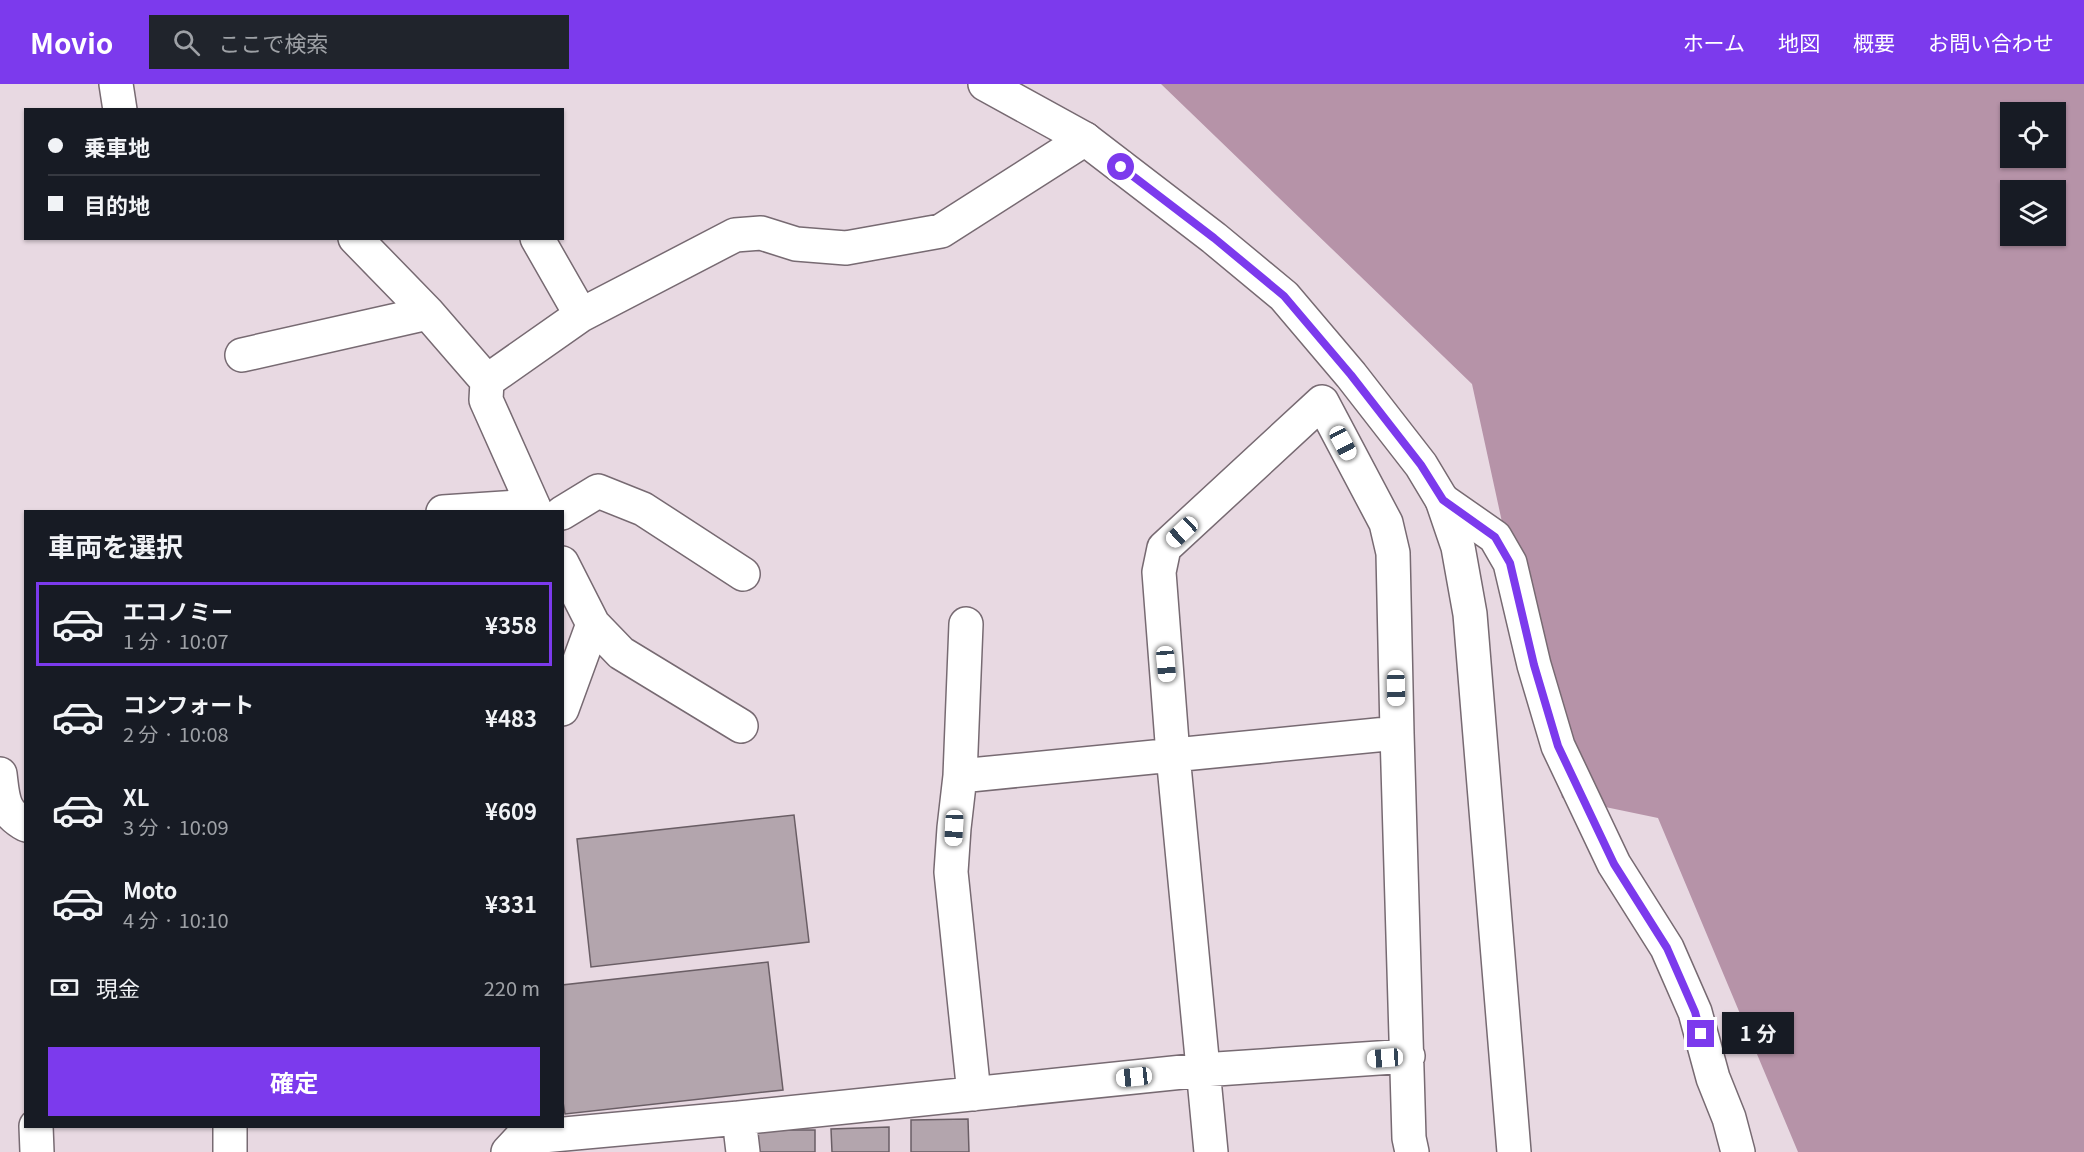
<!DOCTYPE html>
<html lang="ja">
<head>
<meta charset="utf-8">
<style>
  body { margin:0; font-family:Georgia,"Noto Sans JP",serif; background:#20242c; color:#f1f3f6; height:100vh; display:flex; flex-direction:column; font-size:22px; white-space:nowrap }
  * { box-sizing:border-box; margin:0 }
  p { font-size:20px; color:#9ea1a6 }
  .icon { flex:none; width:33px; height:33px; fill:none; stroke:currentColor; stroke-width:2; stroke-linecap:round; stroke-linejoin:round }
  .map { position:relative; flex:1; overflow:hidden }
  .details { position:absolute; left:24px; top:426px; width:540px; height:618px; display:flex; flex-direction:column; background:#171b24; border-radius:0px; box-shadow:0 2px 4px #0004 }
  .details>* { flex:none }
  .top-card { position:absolute; left:24px; top:24px; width:540px; height:132px; border-radius:0px; box-shadow:0 2px 4px #0004; display:grid; align-content:center; height:132px; padding:0 24px; background:#171b24 }
  .controls { position:absolute; left:2000px; top:18px; display:grid; gap:12px }
  .controls a { display:grid; place-items:center; width:66px; height:66px; border-radius:0px; background:#171b24; box-shadow:0 2px 4px #0004; font-size:30px }
  .end { position:absolute; width:27px; height:27px; margin:-14px; border:8px solid #7c3aed; background:#fff; box-shadow:0 0 0 3px #fff }
  .from { border-radius:50% }
  .bubble { position:absolute; height:42px; border-radius:0px; background:#171b24; box-shadow:0 2px 4px #0004; font-size:20px; font-weight:700; line-height:42px; text-align:center }
  .car { position:absolute; width:18px; height:36px; margin:-18px -9px; border-radius:8px; box-shadow:0 0 4px 2px #0007; background:linear-gradient(#fff 24%,#345 0 40%,#fff 0 76%,#345 0 86%,#fff 0) }
  .top-card b { display:flex; align-items:center; gap:21px; height:57px; font-size:22px }
  .top-card b+b { border-top:2px solid #363941 }
  .top-card i { width:15px; height:15px; background:#f1f3f6 }
  ul { padding:0; list-style:none }
  li { display:flex; align-items:center; gap:18px; height:84px; margin:0 12px 9px; padding:0 12px; border:3px solid transparent; border-radius:0px }
  li div { flex:1 }
  li b { display:block; font-size:22px }
  li em { font-style:normal; font-weight:700 }
  li.current { border-color:#7c3aed }
  li>.icon { width:54px; height:54px; stroke-width:1.5 }
  h2 { padding:0 24px; font-size:27px; line-height:72px }
  .pay { display:flex; align-items:center; gap:15px; height:66px; padding:0 24px; font-size:22px }
  .pay p { margin-inline-start:auto }
  .action { display:flex; gap:12px; margin-top:auto; padding:12px 24px }
  .action a { flex:1; height:69px; border-radius:0px; background:#7c3aed; color:#fff; font-size:24px; font-weight:700; line-height:69px; text-align:center }
  header { display:flex; align-items:center; gap:36px; box-sizing:border-box; height:84px; padding:0 30px; background:#7c3aed; color:#fff }
  header strong { font-size:28px }
  nav { display:flex; gap:33px; margin-inline-start:auto; font-size:21px }
  .search { width:420px; height:54px; background:#20242c; display:flex; align-items:center; gap:15px; box-sizing:border-box; padding:0 21px; border-radius:0px; color:#9ea1a6; font-size:22px }
  .map>svg:first-child { display:block }
  .forest { fill:#b693a8; fill-rule:evenodd }
  .building { fill:#b3a5ad; stroke:#6a5e65; stroke-width:1.5 }
  .lines { fill:none; stroke-linecap:round; stroke-linejoin:round }
  .minor-casing { stroke:#776a72; stroke-width:36 }
  .tertiary-casing { stroke:#776a72; stroke-width:36 }
  .minor { stroke:#fff; stroke-width:33 }
  .tertiary { stroke:#fff; stroke-width:33 }
  .route { stroke:#7c3aed; stroke-width:8 }
</style>
</head>
<body>
<header>
<strong>Movio</strong>
<div class="search"><svg class="icon" aria-label="search" viewBox="0 0 24 24"><circle cx="10" cy="10" r="6"/><path d="M15 15l6 6"/></svg>ここで検索</div>
<nav><a>ホーム</a><a>地図</a><a>概要</a><a>お問い合わせ</a></nav>
</header>
<div class="map">
<svg width="2084" height="1068" viewBox="0 0 2084 1068">
  <rect width="100%" height="100%" fill="#e8d9e2"/>
  <path class="forest" d="M 1161,0 L 2084,0 L 2084,1068 L 1798,1068 L 1658,734 L 1562,714 L 1472,300 ZM 2010,28 L 2055,28 L 2055,74 L 2010,74 ZM 2010,106 L 2055,106 L 2055,152 L 2010,152 Z"/>
  <path class="building" d="M 794,731 L 809,858 L 591,883 L 577,755 Z
    M 768,878 L 783,1006 L 565,1030 L 562,1012 L 562,901 Z
    M 968,1035 L 969,1068 L 911,1068 L 911,1036 Z
    M 889,1043 L 889,1068 L 832,1068 L 831,1045 Z
    M 757,1046 L 815,1046 L 815,1068 L 757,1068 Z"/>
  <g class="lines">
    <g class="minor-casing">
      <path id="minor" d="M 116,0 L 120,26
        M 355,154 L 428,229 L 487,297 L 486,316 L 536,428
        M 537,154 L 581,231
        M 242,271 L 428,229
        M 487,297 L 581,231 L 735,151 L 761,149 L 796,160 L 846,164 L 941,147 L 1085,55
        M 1442,416 L 1495,453 L 1510,479 L 1534,581 L 1558,662 L 1614,780 L 1667,864 L 1695,928 L 1713,994 L 1729,1034 L 1738,1068
        M 443,428 L 533,422
        M 562,429 L 598,407 L 643,425 L 743,490
        M 562,479 L 593,540 L 562,625
        M 593,540 L 621,569 L 741,642
        M 966,540 L 960,692 L 954,744 L 951,788 L 974,1010
        M 0,690 C 3,714 2,728 26,741
        M 960,692 L 1397,649
        M 739,1034 L 743,1068
        M 36,1042 L 37,1068
        M 230,1042 L 230,1068
        M 508,1068 L 521,1054 L 739,1034 L 1202,986 L 1408,972
        M 1211,1068 L 1173,671 L 1159,488 L 1164,464 L 1322,318 L 1386,439 L 1393,469 L 1397,649 L 1409,1054 L 1412,1068"/>
    </g>
    <g class="tertiary-casing">
      <path id="tertiary" d="M 985,0 L 1085,55 L 1214,154 L 1284,212 L 1351,291 L 1421,381 L 1442,416 L 1458,463 L 1470,530 L 1514,1068"/>
    </g>
    <use href="#minor" class="minor"/>
    <use href="#tertiary" class="tertiary"/>
  </g>
  <g class="lines">
    <path class="route" d="M 1121,83 L 1214,154 L 1284,212 L 1351,291 L 1421,381 L 1443,416 L 1495,453 L 1510,479 L 1534,581 L 1558,662 L 1614,780 L 1667,864 L 1695,928 L 1701,950"/>
  </g>
</svg>
<div class="controls">
<a><svg class="icon" aria-label="locate" viewBox="0 0 24 24"><circle cx="12" cy="12" r="6"/><path d="M12 2v4M12 18v4M2 12h4M18 12h4"/></svg></a>
<a><svg class="icon" aria-label="layers" viewBox="0 0 24 24"><path d="M12 4l9 5-9 5-9-5zM3 14l9 5 9-5"/></svg></a>
</div>
<i class="end from" style="left:1121px;top:83px"></i>
<i class="end" style="left:1701px;top:950px"></i>
<div class="bubble" style="left:1722px;top:928px;width:72px">1 分</div>
<i class="car" style="left:1343px;top:359px;rotate:152deg"></i>
<i class="car" style="left:1182px;top:448px;rotate:227deg"></i>
<i class="car" style="left:1166px;top:580px;rotate:175deg"></i>
<i class="car" style="left:1396px;top:604px;rotate:179deg"></i>
<i class="car" style="left:954px;top:744px;rotate:183deg"></i>
<i class="car" style="left:1385px;top:974px;rotate:266deg"></i>
<i class="car" style="left:1134px;top:993px;rotate:264deg"></i>
<div class="top-card">
<b><i class="from"></i>乗車地</b>
<b><i></i>目的地</b>
</div>
<section class="details">
<h2>車両を選択</h2>
<ul>
<li class="current"><svg class="icon" aria-label="car" viewBox="0 0 24 24"><path d="M5 17H2v-5l4-1 3-4h7l3 4 3 1v5h-3M9 17h6M6 11h13"/><circle cx="7" cy="17" r="2"/><circle cx="17" cy="17" r="2"/></svg><div><b>エコノミー</b><p>1 分 · 10:07</p></div><em>¥358</em></li>
<li><svg class="icon" aria-label="car" viewBox="0 0 24 24"><path d="M5 17H2v-5l4-1 3-4h7l3 4 3 1v5h-3M9 17h6M6 11h13"/><circle cx="7" cy="17" r="2"/><circle cx="17" cy="17" r="2"/></svg><div><b>コンフォート</b><p>2 分 · 10:08</p></div><em>¥483</em></li>
<li><svg class="icon" aria-label="car" viewBox="0 0 24 24"><path d="M5 17H2v-5l4-1 3-4h7l3 4 3 1v5h-3M9 17h6M6 11h13"/><circle cx="7" cy="17" r="2"/><circle cx="17" cy="17" r="2"/></svg><div><b>XL</b><p>3 分 · 10:09</p></div><em>¥609</em></li>
<li><svg class="icon" aria-label="car" viewBox="0 0 24 24"><path d="M5 17H2v-5l4-1 3-4h7l3 4 3 1v5h-3M9 17h6M6 11h13"/><circle cx="7" cy="17" r="2"/><circle cx="17" cy="17" r="2"/></svg><div><b>Moto</b><p>4 分 · 10:10</p></div><em>¥331</em></li>
</ul>
<div class="pay"><svg class="icon" aria-label="cash" viewBox="0 0 24 24"><path d="M3 7h18v10H3z"/><circle cx="12" cy="12" r="2"/></svg>現金<p>220 m</p></div>
<div class="action"><a>確定</a></div>
</section>
</div>
</body>
</html>
